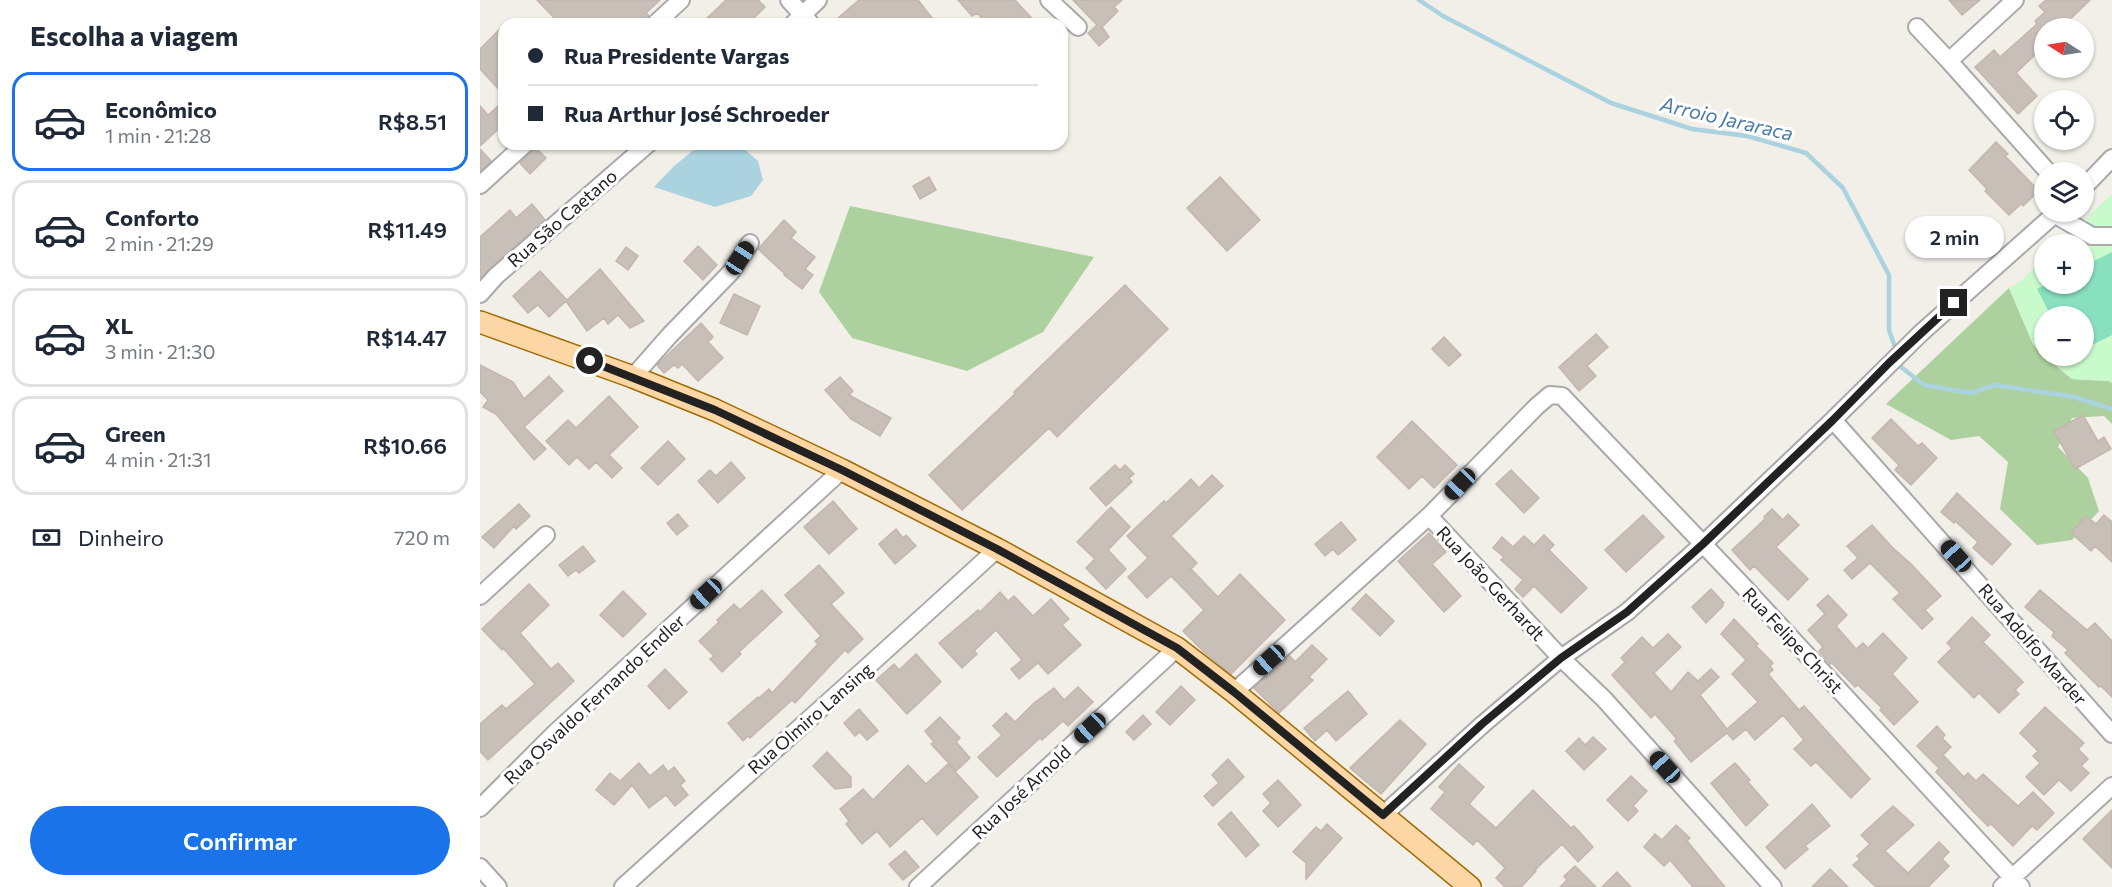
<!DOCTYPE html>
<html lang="pt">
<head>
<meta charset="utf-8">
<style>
  body { margin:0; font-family:Commissioner,sans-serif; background:#f6f6f7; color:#1f2937; height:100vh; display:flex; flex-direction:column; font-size:22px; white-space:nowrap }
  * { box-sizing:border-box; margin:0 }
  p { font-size:20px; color:#747a83 }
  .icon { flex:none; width:33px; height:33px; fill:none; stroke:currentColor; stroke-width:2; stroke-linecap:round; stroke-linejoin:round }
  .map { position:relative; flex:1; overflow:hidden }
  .side { display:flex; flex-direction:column; background:#fff; width:480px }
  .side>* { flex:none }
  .guide { position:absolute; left:18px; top:18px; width:570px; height:132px; border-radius:18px; box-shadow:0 2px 4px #0004; display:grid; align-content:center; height:132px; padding:0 30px; background:#fff }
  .needle { width:39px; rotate:282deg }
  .buttons { position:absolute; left:1554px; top:18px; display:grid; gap:12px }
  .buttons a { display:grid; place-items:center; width:60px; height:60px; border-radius:50%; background:#fff; box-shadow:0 2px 4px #0004; font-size:30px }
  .end { position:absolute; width:27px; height:27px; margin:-14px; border:8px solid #222; background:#fff; box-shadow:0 0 0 3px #fff }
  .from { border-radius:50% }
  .bubble { position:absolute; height:42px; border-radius:21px; background:#fff; box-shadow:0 2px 4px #0004; font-size:20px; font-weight:600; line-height:42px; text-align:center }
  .car { position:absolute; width:18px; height:36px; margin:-18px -9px; border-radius:8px; box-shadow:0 0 4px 2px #0007; background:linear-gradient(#222 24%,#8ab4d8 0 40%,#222 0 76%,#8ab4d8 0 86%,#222 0) }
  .guide b { display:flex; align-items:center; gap:21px; height:57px; font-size:22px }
  .guide b+b { border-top:2px solid #e0e1e3 }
  .guide i { width:15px; height:15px; background:#1f2937 }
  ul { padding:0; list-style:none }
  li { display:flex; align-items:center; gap:18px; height:99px; margin:0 12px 9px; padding:0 18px; border:3px solid #e0e1e3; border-radius:18px }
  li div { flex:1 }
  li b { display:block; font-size:22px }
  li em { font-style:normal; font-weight:600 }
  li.active { border-color:#1a73e8 }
  li>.icon { width:54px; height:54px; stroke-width:1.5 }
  h2 { padding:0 30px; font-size:27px; line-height:72px }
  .pay { display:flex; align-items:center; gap:15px; height:66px; padding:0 30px; font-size:22px }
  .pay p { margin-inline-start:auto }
  .cta { display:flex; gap:12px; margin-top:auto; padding:12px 30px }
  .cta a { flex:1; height:69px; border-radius:36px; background:#1a73e8; color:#fff; font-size:24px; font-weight:600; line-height:69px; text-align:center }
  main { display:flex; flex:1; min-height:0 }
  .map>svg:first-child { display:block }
  .forest { fill:#add19e }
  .park { fill:#c8facc }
  .pitch { fill:#88e0be }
  .water { fill:#aad3df }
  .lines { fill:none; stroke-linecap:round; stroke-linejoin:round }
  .stream { stroke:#aad3df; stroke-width:4.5 }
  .building { fill:#c7bfb8; stroke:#c4b6ab; stroke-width:1.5 }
  .minor-casing { stroke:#a9a9a9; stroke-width:20 }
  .major-casing { stroke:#a06b00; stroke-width:24 }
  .minor { stroke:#fff; stroke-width:16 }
  .major { stroke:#fcd6a4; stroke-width:21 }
  .route { stroke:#222; stroke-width:8 }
  .labels { text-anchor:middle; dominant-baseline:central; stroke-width:6; stroke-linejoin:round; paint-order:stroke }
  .street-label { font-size:18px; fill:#222; stroke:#fff }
  .water-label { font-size:20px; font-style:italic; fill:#4a7aab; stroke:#fff }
</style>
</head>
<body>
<main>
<section class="side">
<h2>Escolha a viagem</h2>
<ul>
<li class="active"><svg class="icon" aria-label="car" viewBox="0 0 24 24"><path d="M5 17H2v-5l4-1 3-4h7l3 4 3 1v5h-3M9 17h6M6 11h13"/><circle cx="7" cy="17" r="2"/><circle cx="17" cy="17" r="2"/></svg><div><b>Econômico</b><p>1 min · 21:28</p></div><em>R$8.51</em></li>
<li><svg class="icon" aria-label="car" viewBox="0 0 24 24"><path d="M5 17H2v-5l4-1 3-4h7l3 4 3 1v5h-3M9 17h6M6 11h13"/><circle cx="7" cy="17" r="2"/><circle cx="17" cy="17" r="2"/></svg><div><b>Conforto</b><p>2 min · 21:29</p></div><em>R$11.49</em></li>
<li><svg class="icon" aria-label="car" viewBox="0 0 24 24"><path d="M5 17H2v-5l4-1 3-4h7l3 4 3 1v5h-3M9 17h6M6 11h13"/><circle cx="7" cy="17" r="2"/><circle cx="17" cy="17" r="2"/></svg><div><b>XL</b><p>3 min · 21:30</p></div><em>R$14.47</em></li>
<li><svg class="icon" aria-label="car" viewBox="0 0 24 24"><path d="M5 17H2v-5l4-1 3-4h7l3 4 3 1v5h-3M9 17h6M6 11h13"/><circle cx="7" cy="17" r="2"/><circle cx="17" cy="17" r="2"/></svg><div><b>Green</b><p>4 min · 21:31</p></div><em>R$10.66</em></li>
</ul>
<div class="pay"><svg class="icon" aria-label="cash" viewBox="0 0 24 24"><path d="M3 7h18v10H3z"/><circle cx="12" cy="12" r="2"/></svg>Dinheiro<p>720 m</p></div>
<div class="cta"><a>Confirmar</a></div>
</section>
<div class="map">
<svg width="1632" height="887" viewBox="0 0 1632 887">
  <rect width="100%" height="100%" fill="#f2efe9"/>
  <path class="forest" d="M 370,206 L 614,257 L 563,332 L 487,371 L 372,338 L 339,292 Z
    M 1529,288 L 1553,344 L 1564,356 L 1592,379 L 1629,381 L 1632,383 L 1632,424 L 1624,416 L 1592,418 L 1578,447 L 1608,478 L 1619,511 L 1592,540 L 1557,545 L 1520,509 L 1528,462 L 1499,436 L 1471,440 L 1406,404 Z"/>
  <path class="park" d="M 1632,194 L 1632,383 L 1629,381 L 1592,379 L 1566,356 L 1604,356 L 1604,316 L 1564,316 L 1564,354 L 1553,344 L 1529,288 L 1541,281 L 1564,257 L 1564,284 L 1604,284 L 1604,244 L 1579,244 Z"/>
  <path class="pitch" d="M 1632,252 L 1632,335 L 1604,349 L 1604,316 L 1571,316 L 1557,289 L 1568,284 L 1604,284 L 1604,266 Z"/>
  <path class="water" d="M 236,144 L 262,147 L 278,161 L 283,180 L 271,196 L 235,207 L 174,187 L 194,166 L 215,149 Z"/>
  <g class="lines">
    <path class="stream" d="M 939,0 L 963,16 L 1131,103 L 1212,129 L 1267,136 L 1326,153 L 1363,188 L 1409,275 L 1409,330 L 1417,353
      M 1419,361 L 1421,367 L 1444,385 L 1491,393 L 1515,385 L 1594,397 L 1632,409"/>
  </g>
  <path class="building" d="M 57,0 L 180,0 L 166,13 L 169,16 L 165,24 L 80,24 Z
    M 246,0 L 278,0 L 285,7 L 268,24 L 221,24 Z
    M 379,0 L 438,0 L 452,18 L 445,24 L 351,24 Z
    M 478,0 L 535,0 L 557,24 L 507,24 L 497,13 L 492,16 Z
    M 593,0 L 642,0 L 634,7 L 638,11 L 622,27 L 629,37 L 619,46 L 608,33 L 617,25 Z
    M 1469,0 L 1500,0 L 1482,15 Z
    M 1566,0 L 1610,0 L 1581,28 L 1564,28 L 1564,46 L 1536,73 L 1557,96 L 1538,114 L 1495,67 L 1514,50 L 1520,57 L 1557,24 L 1555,21 L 1565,12 L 1559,6 Z
    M 24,25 L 24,95 L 0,69 L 0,49 Z
    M 24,101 L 24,124 L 0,146 L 0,106 L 8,115 Z
    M 1516,142 L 1528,154 L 1525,156 L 1559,191 L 1543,206 L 1541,204 L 1529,215 L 1505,191 L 1507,189 L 1489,170 Z
    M 55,147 L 66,158 L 50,174 L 40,163 Z
    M 0,149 L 11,161 L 0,171 Z
    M 449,177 L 456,190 L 440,199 L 433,186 Z
    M 740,177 L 780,220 L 747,251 L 707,208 Z
    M 52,204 L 65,220 L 0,278 L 0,237 L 30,210 L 36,218 Z
    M 304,220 L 316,232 L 311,238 L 335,257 L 325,269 L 333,275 L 322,289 L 304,275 L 305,274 L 278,249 Z
    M 218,246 L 237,265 L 223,280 L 204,261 Z
    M 146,247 L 158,256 L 148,270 L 136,261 Z
    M 120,269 L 164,321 L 150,328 L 138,315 L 128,324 L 124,318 L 107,331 L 86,301 L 69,317 L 58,305 L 48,313 L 33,296 L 60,271 L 87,300 Z
    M 645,285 L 688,329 L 577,437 L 569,428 L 482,510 L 449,475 L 535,394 L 534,392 Z
    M 254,294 L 280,306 L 267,335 L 240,323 Z
    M 221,323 L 233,337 L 228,342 L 243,358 L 218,381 L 202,364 L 198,368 L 194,365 L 184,373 L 177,365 Z
    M 1116,334 L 1128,347 L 1107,366 L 1116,376 L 1099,391 L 1079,367 Z
    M 964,337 L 981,355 L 969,366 L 952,349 Z
    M 0,365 L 33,382 L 44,399 L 69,376 L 83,391 L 44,427 L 66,449 L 54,460 L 16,414 L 3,407 L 8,400 L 0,392 Z
    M 360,377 L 373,391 L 369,395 L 411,418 L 400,436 L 371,419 L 345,390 Z
    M 129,396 L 158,427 L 129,455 L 142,468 L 132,478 L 116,462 L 109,469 L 97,457 L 89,465 L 66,441 L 88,420 L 96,428 Z
    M 1603,415 L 1618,441 L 1624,437 L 1631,449 L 1595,469 L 1574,431 Z
    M 1411,419 L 1438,446 L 1442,443 L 1457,458 L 1431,485 L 1415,470 L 1419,465 L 1392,438 Z
    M 932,421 L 977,465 L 954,488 L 942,476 L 929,489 L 897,457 Z
    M 188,441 L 205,459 L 178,485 L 161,468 Z
    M 251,462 L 265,478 L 238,503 L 218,481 L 230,470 L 236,476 Z
    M 635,465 L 640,470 L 645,465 L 654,474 L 649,478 L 652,482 L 626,506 L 610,488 Z
    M 1031,470 L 1059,498 L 1044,513 L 1016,484 Z
    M 732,475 L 743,486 L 691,536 L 717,563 L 711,569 L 738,597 L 760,574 L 805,620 L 751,674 L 725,653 L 703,631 L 724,610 L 691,576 L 667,598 L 648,577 L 668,558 L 647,536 L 684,501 L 686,503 L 711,479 L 719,488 Z
    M 1477,493 L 1531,544 L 1512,565 L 1493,548 L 1498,542 L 1475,521 L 1474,523 L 1461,512 Z
    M 353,501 L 377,529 L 349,554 L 324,527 Z
    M 39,504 L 50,516 L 36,529 L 34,526 L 14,548 L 2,537 Z
    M 631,507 L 650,527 L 628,550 L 646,569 L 626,589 L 606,568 L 615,559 L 597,542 Z
    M 1292,509 L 1303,520 L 1308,514 L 1319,525 L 1296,547 L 1328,579 L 1308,600 L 1274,566 L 1270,570 L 1252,550 L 1285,519 L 1284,517 Z
    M 198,514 L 208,526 L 197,535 L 187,523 Z
    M 1163,515 L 1184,537 L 1146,572 L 1125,550 Z
    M 1624,515 L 1632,522 L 1632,562 L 1615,546 L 1611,551 L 1591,533 L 1606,516 L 1616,524 Z
    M 861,522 L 876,540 L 858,555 L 853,549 L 845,556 L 835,544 Z
    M 1392,525 L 1412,547 L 1430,563 L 1461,596 L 1445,610 L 1453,619 L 1442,629 L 1413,599 L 1420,593 L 1390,563 L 1372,579 L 1364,570 L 1378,558 L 1367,546 Z
    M 416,529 L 423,538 L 426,535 L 436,546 L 415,564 L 399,544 Z
    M 949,533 L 966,552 L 952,564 L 981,596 L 964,612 L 918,561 Z
    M 1064,535 L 1074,545 L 1069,550 L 1107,588 L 1081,613 L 1054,586 L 1043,597 L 1035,589 L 1043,580 L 1021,560 L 1024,557 L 1013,548 L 1022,537 L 1033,547 L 1044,536 L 1054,545 Z
    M 103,546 L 115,561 L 99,573 L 96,570 L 88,576 L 79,565 Z
    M 339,565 L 364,593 L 351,604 L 383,639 L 368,653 L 365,650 L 315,703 L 312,700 L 270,738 L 268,736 L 263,741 L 248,723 L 278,697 L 279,698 L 289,689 L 292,693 L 338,644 L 335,641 L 341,636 L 305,595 Z
    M 49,584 L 69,605 L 40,633 L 71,669 L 78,663 L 94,681 L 8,760 L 0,751 L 0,724 L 22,705 L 26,709 L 55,684 L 23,648 L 22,650 L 2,629 Z
    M 1231,589 L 1244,603 L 1242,605 L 1243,606 L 1226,623 L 1212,607 Z
    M 282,590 L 302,612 L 259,652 L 261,654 L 242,672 L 230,659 L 234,656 L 219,641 L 239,622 L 237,620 L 254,604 L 260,610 Z
    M 1560,590 L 1607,630 L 1615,623 L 1632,641 L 1632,697 L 1621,686 L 1619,687 L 1585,653 L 1588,650 L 1572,636 L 1574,632 L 1545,607 Z
    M 143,591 L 166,614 L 143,637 L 120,615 Z
    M 520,592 L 528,601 L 534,596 L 553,616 L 571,599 L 589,619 L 582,625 L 601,645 L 568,674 L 558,663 L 539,679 L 531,669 L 542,660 L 516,630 L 494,651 L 497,654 L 482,668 L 459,643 L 498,610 L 500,612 Z
    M 886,594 L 914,621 L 900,636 L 872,609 Z
    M 1348,595 L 1367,615 L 1356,626 L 1376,649 L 1383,643 L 1388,648 L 1403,633 L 1427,658 L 1412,674 L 1438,702 L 1414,725 L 1400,710 L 1402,708 L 1378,685 L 1375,687 L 1352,663 L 1350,664 L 1339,651 L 1343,647 L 1328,630 L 1345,614 L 1337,605 Z
    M 1492,617 L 1510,635 L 1503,642 L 1543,682 L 1535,690 L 1539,694 L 1519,713 L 1499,693 L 1494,698 L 1458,662 L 1472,648 L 1467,643 Z
    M 1254,619 L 1278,644 L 1276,646 L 1293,663 L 1290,666 L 1293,670 L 1288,674 L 1319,710 L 1324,706 L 1390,779 L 1371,798 L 1336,762 L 1331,766 L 1314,749 L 1324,740 L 1303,715 L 1275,740 L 1266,729 L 1253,740 L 1247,733 L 1211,762 L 1194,741 L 1197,739 L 1175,714 L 1171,718 L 1132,675 L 1145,662 L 1141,658 L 1162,637 L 1173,648 L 1188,634 L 1201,647 L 1174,673 L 1191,692 L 1208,672 L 1218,681 L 1231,669 L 1239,677 L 1220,695 L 1247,729 L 1278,702 L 1252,674 L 1266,660 L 1241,634 Z
    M 832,645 L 847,659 L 829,677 L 833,680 L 799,713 L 774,688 L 810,656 L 815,662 Z
    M 436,654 L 461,682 L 427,714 L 396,680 L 414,664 L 419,670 Z
    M 185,669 L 207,692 L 189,709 L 168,686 Z
    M 701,686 L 715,700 L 690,725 L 676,712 Z
    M 598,687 L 613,702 L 588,726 L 583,721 L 562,740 L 560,738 L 517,777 L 498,757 L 522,735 L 513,726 L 526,713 L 535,722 L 554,703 L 574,688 L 584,700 Z
    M 868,691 L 887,714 L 856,741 L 847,730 L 835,741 L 824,728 Z
    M 1565,707 L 1604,743 L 1598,749 L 1608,759 L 1601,766 L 1609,773 L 1591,791 L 1579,780 L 1564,795 L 1546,777 L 1560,763 L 1553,756 L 1558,751 L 1540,733 Z
    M 379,709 L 398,731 L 387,740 L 380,732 L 375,736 L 364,723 Z
    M 663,715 L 671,724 L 654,740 L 646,732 Z
    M 460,717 L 480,738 L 476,742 L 490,758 L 476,771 L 451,744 L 454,742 L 445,731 Z
    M 920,720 L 946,744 L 901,794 L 870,768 Z
    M 1457,726 L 1465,735 L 1462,738 L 1471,747 L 1463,755 L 1484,777 L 1488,773 L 1496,781 L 1503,774 L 1538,806 L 1553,792 L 1574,813 L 1557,830 L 1552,826 L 1533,846 L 1511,824 L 1508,826 L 1494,812 L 1456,772 L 1459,768 L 1437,746 Z
    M 1113,737 L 1126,749 L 1104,770 L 1086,751 L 1099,738 L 1105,745 Z
    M 347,752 L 371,777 L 371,787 L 355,789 L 333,766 Z
    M 748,759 L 764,777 L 733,806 L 724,796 L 739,783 L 732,775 Z
    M 159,763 L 170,776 L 183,765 L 188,772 L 194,767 L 205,781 L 200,785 L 208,795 L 195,806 L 186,795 L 169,808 L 152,785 L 134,805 L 116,790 L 130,773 L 140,781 Z
    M 1255,763 L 1270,780 L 1268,782 L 1288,805 L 1266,826 L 1231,783 Z
    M 468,764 L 498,797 L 457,835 L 442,818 L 410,847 L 397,831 L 382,844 L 366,824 L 369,821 L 360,809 L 383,789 L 393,800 L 428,765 L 446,784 Z
    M 979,764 L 1004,787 L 989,804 L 1016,828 L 1053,790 L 1091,828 L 1094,826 L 1113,847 L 1098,862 L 1082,844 L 1055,870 L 1056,871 L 1041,887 L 1025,887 L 1016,878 L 1025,868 L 997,840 L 993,845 L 951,809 L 965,792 L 959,787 Z
    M 1151,776 L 1167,791 L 1153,806 L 1158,811 L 1148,821 L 1127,800 Z
    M 798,780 L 821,805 L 798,827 L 783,811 L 791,803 L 783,794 Z
    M 1332,804 L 1350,826 L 1325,846 L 1328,849 L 1305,869 L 1286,847 Z
    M 1413,806 L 1434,825 L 1405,851 L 1428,873 L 1459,842 L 1469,852 L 1462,859 L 1469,866 L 1448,887 L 1396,887 L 1373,865 L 1380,859 L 1377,856 L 1390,844 L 1381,835 Z
    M 1632,810 L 1632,868 L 1603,839 Z
    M 751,812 L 779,845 L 766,857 L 738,824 Z
    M 847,824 L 862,838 L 826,879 L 826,863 L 813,852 L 836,827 L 841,831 Z
    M 1196,825 L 1210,838 L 1207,841 L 1245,887 L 1213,887 L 1190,860 L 1184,866 L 1164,847 L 1175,834 L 1182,840 Z
    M 425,851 L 439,867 L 423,880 L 409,864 Z
    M 1095,866 L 1116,887 L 1080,887 L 1087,880 L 1084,876 Z
    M 1350,869 L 1368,887 L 1332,887 Z
    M 1137,872 L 1151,887 L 1122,887 Z"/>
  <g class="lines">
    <g class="minor-casing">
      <path id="minor" d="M 309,0 L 331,24
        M 569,0 L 598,27
        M 175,24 L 201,0
        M 313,24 L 338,0
        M 1437,27 L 1469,61 L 1568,172
        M 1469,61 L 1535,0
        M 0,185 L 45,144
        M 1604,187 L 1632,158
        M 1574,214 L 1612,236 L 1632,236
        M 0,294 L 16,276 L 168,144
        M 153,377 L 189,336 L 251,272 L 270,243
        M 1353,420 L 1632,734
        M 949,516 L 1081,658 L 1124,699 L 1293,887
        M 0,596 L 66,535
        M 754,692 L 949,516 L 1057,406 L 1070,395 L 1082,396 L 1264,587 L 1541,887
        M 0,808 L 75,733 L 362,470
        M 903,815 L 1002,725 L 1081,658 L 1147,612 L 1223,544 L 1353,420 L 1441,333 L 1577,212
        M 0,867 L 18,887
        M 143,887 C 267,774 393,663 517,549
        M 438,887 L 697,648
        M 1522,887 L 1632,786"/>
    </g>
    <g class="major-casing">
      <path id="major" d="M 0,322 L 153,377 L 235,410 L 362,470 L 517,549 L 697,648 L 754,692 L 990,887"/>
    </g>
    <use href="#minor" class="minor"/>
    <use href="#major" class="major"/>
  </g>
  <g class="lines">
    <path class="route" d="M 110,361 L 235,410 L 362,470 L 517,549 L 697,648 L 754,692 L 903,815 L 1002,724 L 1081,658 L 1147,612 L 1223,544 L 1353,420 L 1409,363 L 1474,303"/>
  </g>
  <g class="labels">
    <g class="street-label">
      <text transform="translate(82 218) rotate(-41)">Rua São Caetano</text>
      <text transform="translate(1011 583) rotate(47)">Rua João Gerhardt</text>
      <text transform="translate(1313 640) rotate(47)">Rua Felipe Christ</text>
      <text transform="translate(1553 644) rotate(49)">Rua Adolfo Marder</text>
      <text transform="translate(114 699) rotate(-43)">Rua Osvaldo Fernando Endler</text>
      <text transform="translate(330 718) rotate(-41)">Rua Olmiro Lansing</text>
      <text transform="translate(541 792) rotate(-43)">Rua José Arnold</text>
    </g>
    <g class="water-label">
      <text transform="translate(1247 118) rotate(13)">Arroio Jararaca</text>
    </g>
  </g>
</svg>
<div class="buttons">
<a><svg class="needle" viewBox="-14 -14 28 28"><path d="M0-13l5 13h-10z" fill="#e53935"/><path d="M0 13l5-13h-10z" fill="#747a83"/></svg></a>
<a><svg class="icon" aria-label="locate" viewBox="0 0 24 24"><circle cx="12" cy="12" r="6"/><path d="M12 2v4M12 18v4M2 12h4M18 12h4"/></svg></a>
<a><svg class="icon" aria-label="layers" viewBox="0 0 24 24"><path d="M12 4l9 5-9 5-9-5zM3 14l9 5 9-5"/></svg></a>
<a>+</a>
<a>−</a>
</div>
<i class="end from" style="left:110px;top:361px"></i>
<i class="end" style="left:1474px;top:303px"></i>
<div class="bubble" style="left:1425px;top:216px;width:99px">2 min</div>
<i class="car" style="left:260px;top:258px;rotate:33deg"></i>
<i class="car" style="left:980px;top:484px;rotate:224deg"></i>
<i class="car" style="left:1476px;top:556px;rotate:318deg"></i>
<i class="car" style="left:226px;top:594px;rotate:227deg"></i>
<i class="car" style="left:789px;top:660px;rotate:228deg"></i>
<i class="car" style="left:610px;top:728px;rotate:227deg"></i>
<i class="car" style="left:1185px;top:767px;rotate:318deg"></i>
<div class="guide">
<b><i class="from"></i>Rua Presidente Vargas</b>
<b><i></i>Rua Arthur José Schroeder</b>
</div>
</div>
</main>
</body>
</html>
